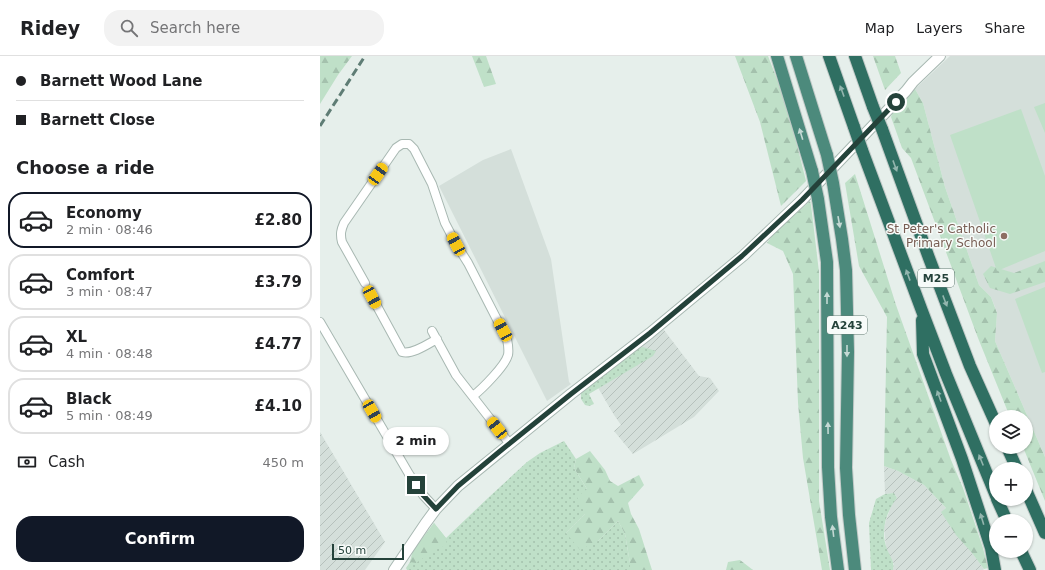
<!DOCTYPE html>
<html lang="en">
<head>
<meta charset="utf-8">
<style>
  body { margin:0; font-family:"DejaVu Sans",sans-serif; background:#f2f2f2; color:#202124; height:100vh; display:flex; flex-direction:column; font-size:15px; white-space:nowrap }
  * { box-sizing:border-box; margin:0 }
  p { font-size:13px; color:#757577 }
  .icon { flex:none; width:22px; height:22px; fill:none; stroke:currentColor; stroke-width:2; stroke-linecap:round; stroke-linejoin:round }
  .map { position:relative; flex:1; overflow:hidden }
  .side { display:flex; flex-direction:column; background:#fff; width:320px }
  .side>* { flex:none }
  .banner { display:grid; align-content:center; height:88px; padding:0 16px; background:#fff }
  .controls { position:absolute; left:669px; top:354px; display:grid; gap:8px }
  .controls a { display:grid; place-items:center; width:44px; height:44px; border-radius:50%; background:#fff; box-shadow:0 1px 3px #0004; font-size:20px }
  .scale { position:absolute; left:12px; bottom:10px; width:72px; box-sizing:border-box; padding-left:4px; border:2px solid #24423a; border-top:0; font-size:11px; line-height:14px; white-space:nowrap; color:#24423a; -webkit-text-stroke:3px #f7fbf9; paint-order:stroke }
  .end { position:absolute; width:18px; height:18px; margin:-9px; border:5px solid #24423a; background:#fff; box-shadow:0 0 0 2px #fff }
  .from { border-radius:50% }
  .bubble { position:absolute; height:28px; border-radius:14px; background:#fff; box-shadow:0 1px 3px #0004; font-size:13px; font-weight:600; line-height:28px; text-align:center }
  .car { position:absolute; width:12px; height:24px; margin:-12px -6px; border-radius:5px; box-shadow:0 0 3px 1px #0007; background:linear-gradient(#f5c518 24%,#345 0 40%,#f5c518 0 76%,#345 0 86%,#f5c518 0) }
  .banner b { display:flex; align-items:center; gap:14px; height:38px; font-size:15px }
  .banner b+b { border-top:1px solid #e0e0e0 }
  .banner i { width:10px; height:10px; background:#202124 }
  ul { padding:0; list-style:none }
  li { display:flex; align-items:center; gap:12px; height:56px; margin:0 8px 6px; padding:0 8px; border:2px solid #e0e0e0; border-radius:16px }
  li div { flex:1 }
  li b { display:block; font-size:15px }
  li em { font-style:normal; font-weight:600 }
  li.active { border-color:#111827 }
  li>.icon { width:36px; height:36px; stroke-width:1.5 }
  h2 { padding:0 16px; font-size:18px; line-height:48px }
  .pay { display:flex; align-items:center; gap:10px; height:44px; padding:0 16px; font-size:15px }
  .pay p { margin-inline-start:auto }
  .cta { display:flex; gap:8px; margin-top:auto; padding:8px 16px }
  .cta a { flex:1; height:46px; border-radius:16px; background:#111827; color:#fff; font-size:16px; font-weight:600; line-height:46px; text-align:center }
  header { display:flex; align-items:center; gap:24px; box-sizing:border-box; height:56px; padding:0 20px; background:#fff; border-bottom:1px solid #e0e0e0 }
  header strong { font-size:19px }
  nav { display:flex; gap:22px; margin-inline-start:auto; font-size:14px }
  .search { width:280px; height:36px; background:#f2f2f2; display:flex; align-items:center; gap:10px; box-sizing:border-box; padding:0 14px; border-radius:16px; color:#757577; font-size:15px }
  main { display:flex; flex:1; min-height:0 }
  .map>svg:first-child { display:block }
  .built { fill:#d4dfda }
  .industrial { fill:url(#industrial-furrows) }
  .green { fill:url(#green-dots) }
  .forest { fill:url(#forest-firs) }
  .pitch { fill:#bfe0c8 }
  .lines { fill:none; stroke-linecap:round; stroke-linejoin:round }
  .minor-casing { stroke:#a8b8b2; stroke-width:10 }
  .tertiary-casing { stroke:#a8b8b2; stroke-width:12 }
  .trunk-casing { stroke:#c2cac8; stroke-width:14 }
  .motorway-casing { stroke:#c2cac8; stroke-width:14 }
  .minor { stroke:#fff; stroke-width:8 }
  .tertiary { stroke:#fff; stroke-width:10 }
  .trunk { stroke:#4c8a7c; stroke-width:12 }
  .motorway { stroke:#2f6f62; stroke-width:12 }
  .rail { stroke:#5f7d75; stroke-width:3; stroke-dasharray:8 4; stroke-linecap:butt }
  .trunk-bridge-casing { stroke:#c2cac8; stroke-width:14; stroke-linecap:butt }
  .motorway-bridge-casing { stroke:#c2cac8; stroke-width:14; stroke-linecap:butt }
  .trunk-bridge { stroke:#4c8a7c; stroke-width:12 }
  .motorway-bridge { stroke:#2f6f62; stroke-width:12 }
  .oneway { fill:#93b5ae }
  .oneway2 { fill:#c4d9d4 }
  .route { stroke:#24423a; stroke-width:5 }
  .education-dot { fill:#8d6e63; stroke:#f7fbf9; stroke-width:1.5 }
  .labels { text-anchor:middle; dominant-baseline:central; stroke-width:3; stroke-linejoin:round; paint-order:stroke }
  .shield { fill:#f7fbf9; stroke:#637a73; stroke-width:1 }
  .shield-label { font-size:11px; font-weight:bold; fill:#24423a }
  .education-label { font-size:12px; fill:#785e54; stroke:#f7fbf9; text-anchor:end }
</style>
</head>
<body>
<header>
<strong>Ridey</strong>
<div class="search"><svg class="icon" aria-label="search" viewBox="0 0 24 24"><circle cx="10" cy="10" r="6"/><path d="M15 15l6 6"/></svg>Search here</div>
<nav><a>Map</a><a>Layers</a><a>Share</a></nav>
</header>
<main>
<section class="side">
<div class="banner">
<b><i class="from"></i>Barnett Wood Lane</b>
<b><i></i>Barnett Close</b>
</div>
<h2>Choose a ride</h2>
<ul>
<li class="active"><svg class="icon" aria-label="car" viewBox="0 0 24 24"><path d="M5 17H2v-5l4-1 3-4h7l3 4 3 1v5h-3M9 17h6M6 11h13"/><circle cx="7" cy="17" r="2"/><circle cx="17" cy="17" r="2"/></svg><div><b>Economy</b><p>2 min · 08:46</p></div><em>£2.80</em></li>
<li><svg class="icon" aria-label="car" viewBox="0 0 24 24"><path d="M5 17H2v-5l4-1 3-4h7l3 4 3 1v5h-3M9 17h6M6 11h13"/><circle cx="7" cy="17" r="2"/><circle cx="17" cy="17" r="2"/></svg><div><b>Comfort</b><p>3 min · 08:47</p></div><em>£3.79</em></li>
<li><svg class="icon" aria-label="car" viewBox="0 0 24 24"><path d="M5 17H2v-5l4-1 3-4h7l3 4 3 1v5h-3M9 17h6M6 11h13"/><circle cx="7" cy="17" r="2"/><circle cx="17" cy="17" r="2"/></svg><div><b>XL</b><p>4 min · 08:48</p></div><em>£4.77</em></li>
<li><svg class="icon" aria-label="car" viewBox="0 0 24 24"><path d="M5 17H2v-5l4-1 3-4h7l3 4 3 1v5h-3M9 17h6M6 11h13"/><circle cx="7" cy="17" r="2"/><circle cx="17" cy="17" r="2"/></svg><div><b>Black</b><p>5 min · 08:49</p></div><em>£4.10</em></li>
</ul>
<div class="pay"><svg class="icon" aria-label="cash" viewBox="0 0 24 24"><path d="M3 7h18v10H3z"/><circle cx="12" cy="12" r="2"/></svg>Cash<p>450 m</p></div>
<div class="cta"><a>Confirm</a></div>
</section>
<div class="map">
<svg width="725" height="514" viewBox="0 0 725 514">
  <defs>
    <pattern id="industrial-furrows" width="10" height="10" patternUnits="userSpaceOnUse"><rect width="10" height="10" fill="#d4dfda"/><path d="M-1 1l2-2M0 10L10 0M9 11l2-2" fill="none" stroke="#b6c1bc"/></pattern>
    <pattern id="green-dots" width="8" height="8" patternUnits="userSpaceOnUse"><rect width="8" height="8" fill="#bfe0c8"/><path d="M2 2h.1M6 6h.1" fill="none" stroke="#a4c1ad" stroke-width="1.8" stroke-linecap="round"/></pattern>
    <pattern id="forest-firs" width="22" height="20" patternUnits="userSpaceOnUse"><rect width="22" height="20" fill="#bfe0c8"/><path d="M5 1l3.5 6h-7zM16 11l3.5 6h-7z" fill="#a4c1ad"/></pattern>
  </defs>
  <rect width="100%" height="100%" fill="#e6efeb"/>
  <path class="built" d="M 630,0 L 725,0 L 725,401 L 675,285 L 677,256 L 671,241 L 659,229 L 625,131 L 603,47 L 595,33 Z
    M 191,93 L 231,203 L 249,326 L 251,328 L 227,345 L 119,130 L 163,104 Z"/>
  <path class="industrial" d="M 341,272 L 344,274 L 379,320 L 390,322 L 399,335 L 374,361 L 313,398 L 294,375 L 301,369 L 294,359 L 274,325 Z
    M 0,376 L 65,486 L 45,514 L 0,514 Z
    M 564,410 L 578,415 L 604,429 L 626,452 L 622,456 L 664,513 L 663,514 L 573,514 L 574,508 L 566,492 L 564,471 L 571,450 L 577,442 L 574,437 L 565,438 Z"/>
  <path class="green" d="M 323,291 L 336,295 L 333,300 L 269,338 L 274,348 L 269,350 L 265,349 L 261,343 L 261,336 L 312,294 Z
    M 244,385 L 256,403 L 254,412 L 267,433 L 265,458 L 246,477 L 278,485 L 298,465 L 305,478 L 310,507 L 310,514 L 87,514 L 86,512 L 90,506 L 93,495 L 114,467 L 126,482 L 168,442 L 207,406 L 220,397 Z
    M 574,437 L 577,442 C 566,456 560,475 567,493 C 570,501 575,505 573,514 L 551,514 L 549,467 L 556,443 L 565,438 Z"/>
  <path class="forest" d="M 0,0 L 32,0 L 18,19 L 0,48 Z
    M 152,0 L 166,0 L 176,28 L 164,31 Z
    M 415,0 L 448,0 L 467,49 L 486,125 L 461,150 L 440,66 Z
    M 553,0 L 575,0 L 581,17 L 565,34 Z
    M 595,33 L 603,47 L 625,131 L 659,229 L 671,241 L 677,257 L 675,285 L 725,401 L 725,445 L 703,391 L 706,391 L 706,361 L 690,361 L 658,282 L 591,102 L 582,92 L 571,61 L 574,53 Z
    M 535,118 L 576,249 L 631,404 L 643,432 L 663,492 L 668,512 L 664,513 L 652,497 L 636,479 L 621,456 L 626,452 L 604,429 L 578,415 L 564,410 L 567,261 L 539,210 L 525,127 Z
    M 490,145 L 491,149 L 499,216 L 499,445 L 510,514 L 502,514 L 483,402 L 478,347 L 473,218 L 463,195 L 447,187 L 454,177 Z
    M 725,205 L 725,226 L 690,238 L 670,232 L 663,218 L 671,210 L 694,217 Z
    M 270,395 L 285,414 L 290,425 L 298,430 L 319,419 L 324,429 L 308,447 L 311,458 L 319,473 L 332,514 L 310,514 L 310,507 L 305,478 L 298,465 L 278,485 L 260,494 L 246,477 L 265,458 L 257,441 L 267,433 L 254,412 L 256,403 Z
    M 114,467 L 126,482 L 127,489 L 115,494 L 96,507 L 90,506 L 93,495 Z
    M 420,504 L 433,514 L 406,514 L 408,506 Z"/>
  <path class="pitch" d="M 725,47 L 725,77 L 714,51 Z
    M 701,53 L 725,120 L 725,195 L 677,215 L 630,79 Z
    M 725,231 L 725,316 L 722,317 L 695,243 Z"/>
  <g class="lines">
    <g class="minor-casing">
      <path id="minor" d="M 45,227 L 22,186 C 20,178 21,174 24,167 L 76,92 L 82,88 L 89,88 L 94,93 L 112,128 L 125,167 L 136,188 L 148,207 L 187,283 C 188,288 189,294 188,299 C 185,310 162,333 153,340
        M 52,241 L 82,296 C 92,299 108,288 117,283
        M 0,266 L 89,418 L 103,439 L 116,453
        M 112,275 L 136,319 L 189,387"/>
    </g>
    <g class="tertiary-casing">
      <path id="tertiary" d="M 74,514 L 105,468 L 116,453 L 138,430 L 251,338 L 330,277 L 423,200 L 482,144 L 586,35 L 593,26 L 620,0"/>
    </g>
    <g class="trunk-casing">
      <path id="trunk" d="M 457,0 L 492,115
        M 476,0 L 507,99
        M 513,127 L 522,183 L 526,214 L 528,296 L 526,412 L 529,459 L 535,514
        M 498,143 L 507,206 L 508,411 L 511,461 L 518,514"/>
    </g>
    <g class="motorway-casing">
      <path id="motorway" d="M 509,0 L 534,71
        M 535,0 L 553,51
        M 562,73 L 609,202 L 650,310 L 676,368
        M 542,94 L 602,255 L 626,318 L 676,440
        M 602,264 L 603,298 L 642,403 L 661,461 L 671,492 L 675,514
        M 687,391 L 697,413
        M 706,434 L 725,477
        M 677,443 L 687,465
        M 701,495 L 710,514"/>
    </g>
    <use href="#minor" class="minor"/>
    <use href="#tertiary" class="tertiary"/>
    <use href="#trunk" class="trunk"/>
    <use href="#motorway" class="motorway"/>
    <path class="rail" d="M 0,70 L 45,0"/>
    <g class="trunk-bridge-casing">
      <path id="trunk-bridge" d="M 507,99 L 513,127
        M 492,115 L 498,143"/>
    </g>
    <g class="motorway-bridge-casing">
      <path id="motorway-bridge" d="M 553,51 L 562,73
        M 534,71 L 542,94"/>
    </g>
    <use href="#trunk-bridge" class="trunk-bridge"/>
    <use href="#motorway-bridge" class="motorway-bridge"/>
  </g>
  <defs><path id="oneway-solid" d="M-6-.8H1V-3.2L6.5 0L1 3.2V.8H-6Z"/></defs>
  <g class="oneway">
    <use href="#oneway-solid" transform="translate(522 35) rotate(-110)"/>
    <use href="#oneway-solid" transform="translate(575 110) rotate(70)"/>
    <use href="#oneway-solid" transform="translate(588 219) rotate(-110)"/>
    <use href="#oneway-solid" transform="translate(625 245) rotate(69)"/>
    <use href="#oneway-solid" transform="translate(619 340) rotate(-110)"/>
    <use href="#oneway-solid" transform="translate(661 404) rotate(-112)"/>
    <use href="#oneway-solid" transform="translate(662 463) rotate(-107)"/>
  </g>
  <g class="oneway2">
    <use href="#oneway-solid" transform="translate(481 78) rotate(-107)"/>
    <use href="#oneway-solid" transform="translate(519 166) rotate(80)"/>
    <use href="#oneway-solid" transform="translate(507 242) rotate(-90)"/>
    <use href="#oneway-solid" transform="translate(527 295) rotate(90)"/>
    <use href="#oneway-solid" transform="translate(508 372) rotate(-91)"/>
    <use href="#oneway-solid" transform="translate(513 475) rotate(-97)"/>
  </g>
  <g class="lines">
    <path class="route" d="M 96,429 L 103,439 L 116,453 L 138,430 L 179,396 L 251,338 L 330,277 L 422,200 L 482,144 L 576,46"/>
  </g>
  <circle class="education-dot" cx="684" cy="180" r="4"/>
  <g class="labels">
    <g class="shield">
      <rect x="598" y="213" width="36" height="18" rx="3"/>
      <rect x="507" y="260" width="40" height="18" rx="3"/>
    </g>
    <g class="shield-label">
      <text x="616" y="222">M25</text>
      <text x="527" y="269">A243</text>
    </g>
    <g class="education-label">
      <text x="676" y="173">St Peter's Catholic<tspan x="676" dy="14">Primary School</tspan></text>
    </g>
  </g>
</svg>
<div class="controls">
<a><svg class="icon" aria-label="layers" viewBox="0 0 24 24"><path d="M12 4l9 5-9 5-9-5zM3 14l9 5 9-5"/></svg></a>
<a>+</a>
<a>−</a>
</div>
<div class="scale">50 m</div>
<i class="end from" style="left:576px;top:46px"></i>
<i class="end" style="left:96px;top:429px"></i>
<div class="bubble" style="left:63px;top:371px;width:66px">2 min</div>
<i class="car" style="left:58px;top:118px;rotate:35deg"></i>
<i class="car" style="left:136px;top:188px;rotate:332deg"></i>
<i class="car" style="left:52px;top:241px;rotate:152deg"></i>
<i class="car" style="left:183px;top:274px;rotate:332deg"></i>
<i class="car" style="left:52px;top:355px;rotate:150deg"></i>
<i class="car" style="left:177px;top:372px;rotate:322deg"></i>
</div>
</main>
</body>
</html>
